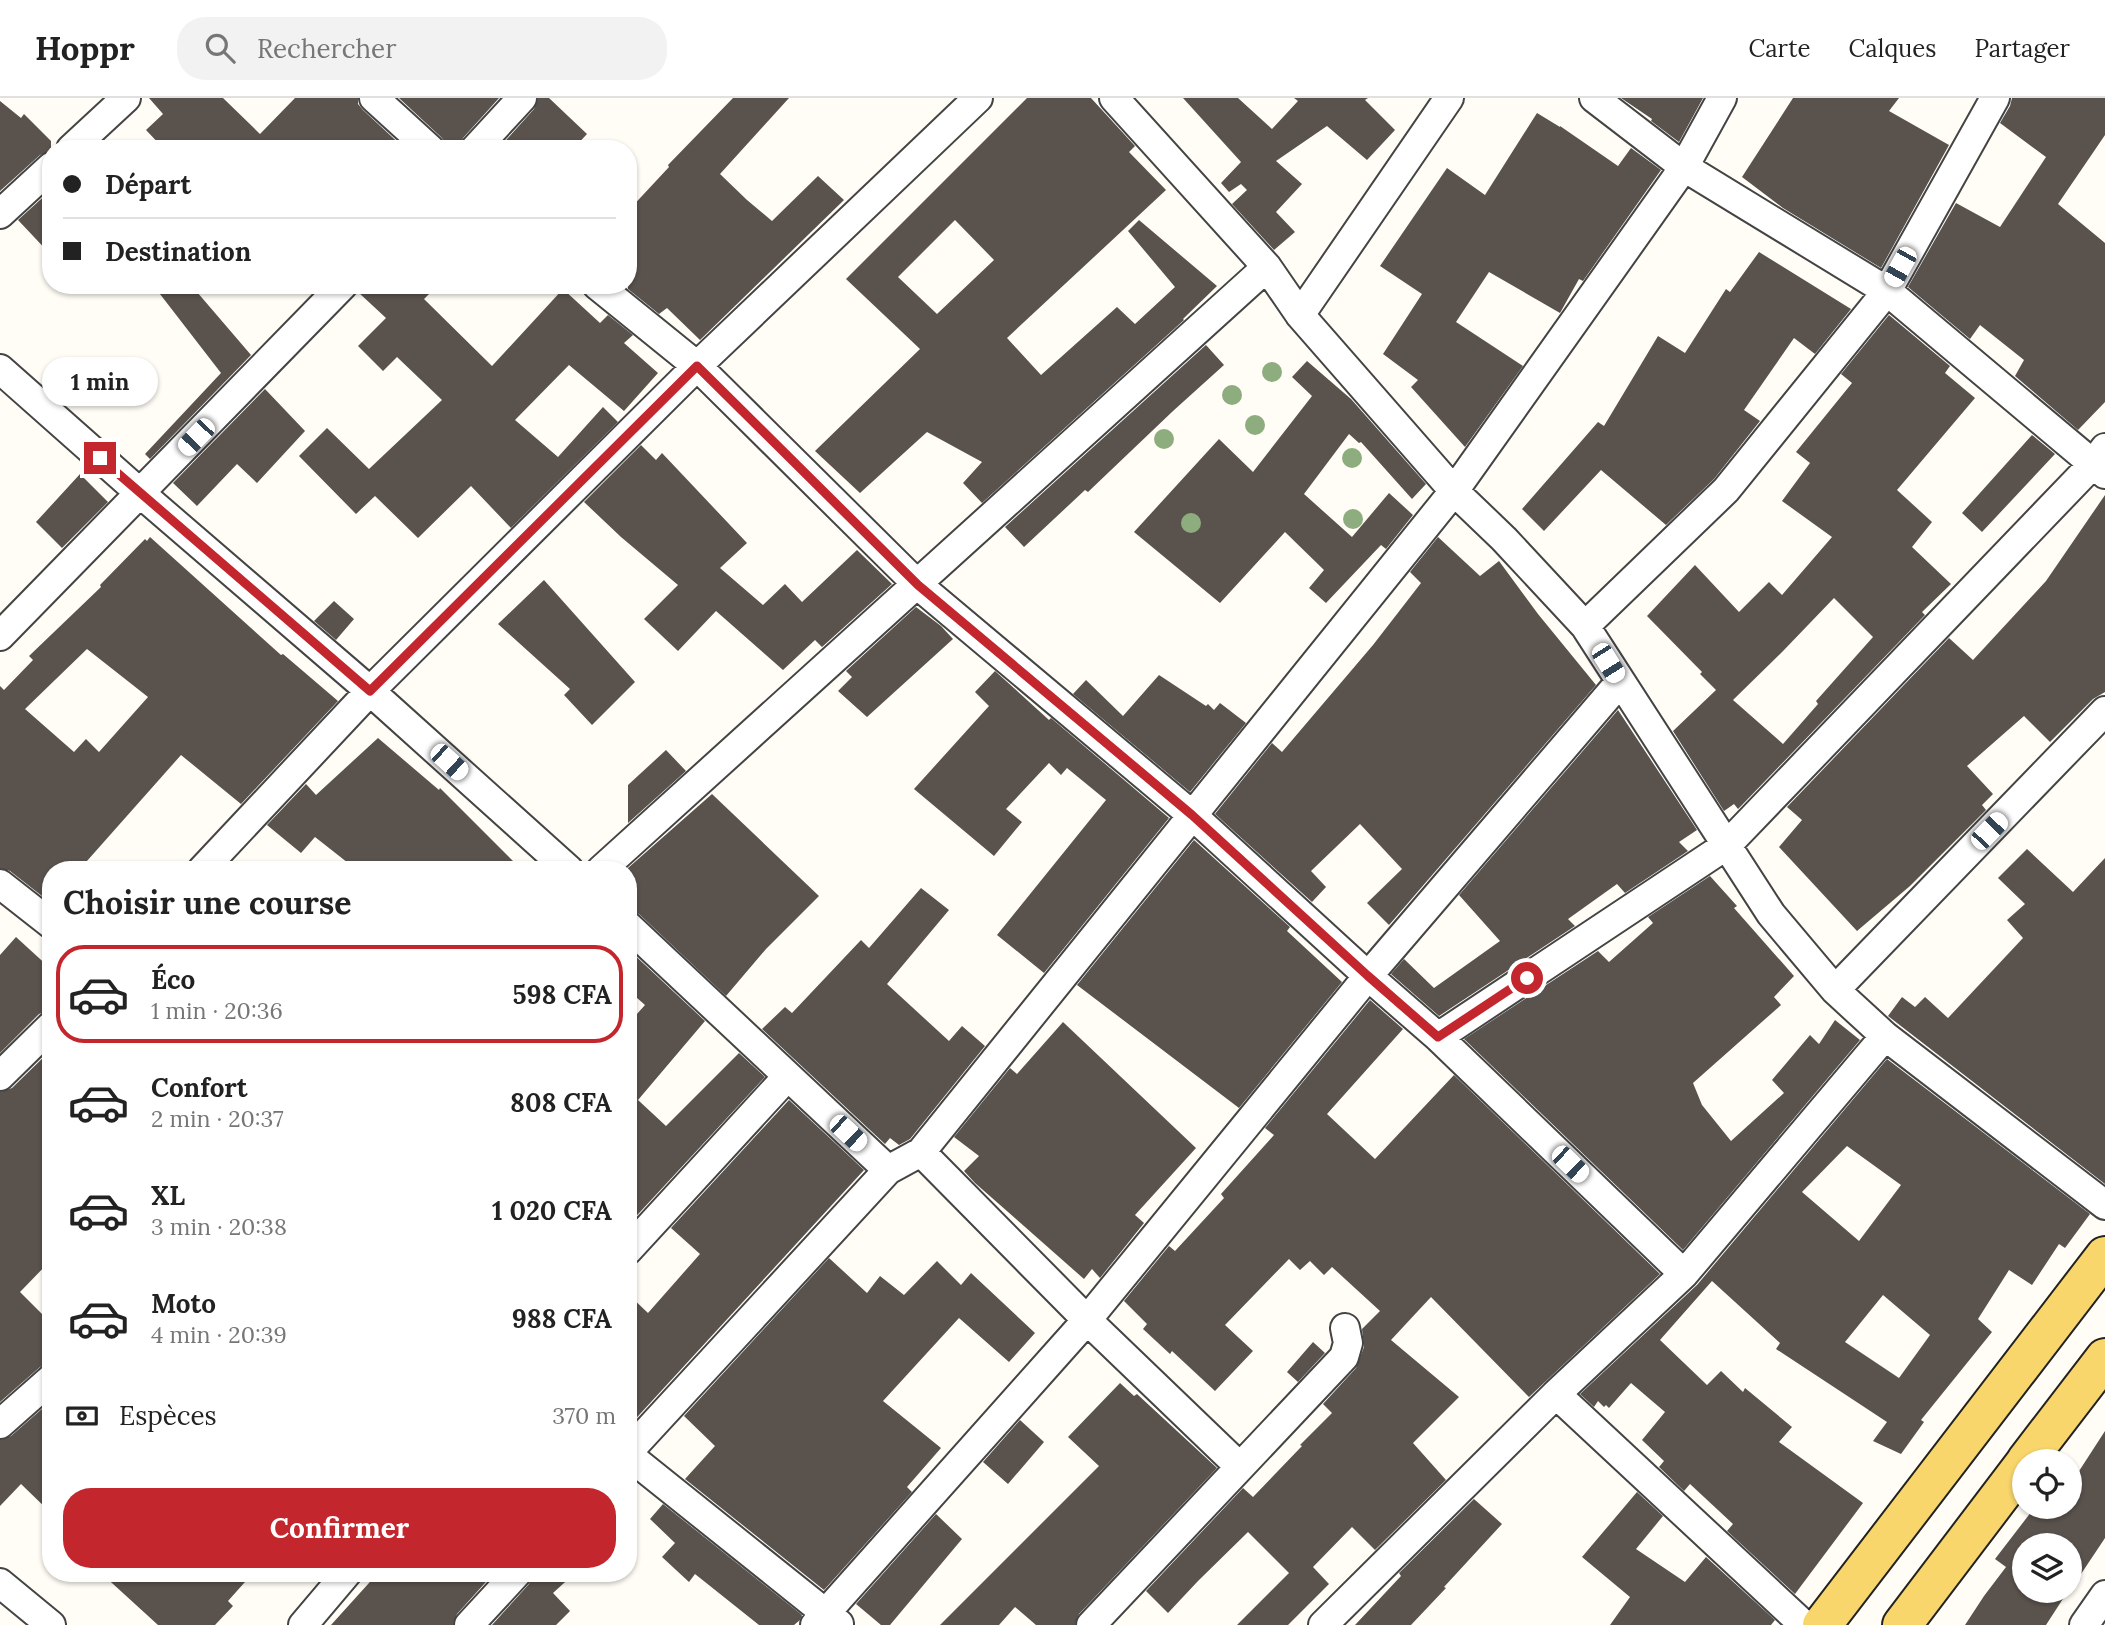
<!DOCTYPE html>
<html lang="fr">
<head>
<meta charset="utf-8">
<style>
  body { margin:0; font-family:Lora,serif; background:#f2f2f2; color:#222; height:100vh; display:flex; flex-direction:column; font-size:26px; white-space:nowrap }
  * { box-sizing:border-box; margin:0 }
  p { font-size:23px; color:#767676 }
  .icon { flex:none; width:38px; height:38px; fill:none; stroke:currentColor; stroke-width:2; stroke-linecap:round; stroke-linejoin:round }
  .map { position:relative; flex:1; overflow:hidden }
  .drawer { position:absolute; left:42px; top:763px; width:595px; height:721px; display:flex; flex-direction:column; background:#fff; border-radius:28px; box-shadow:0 2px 5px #0004 }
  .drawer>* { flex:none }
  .guide { position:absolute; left:42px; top:42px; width:595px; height:154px; border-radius:28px; box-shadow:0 2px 5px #0004; display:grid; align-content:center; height:154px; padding:0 21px; background:#fff }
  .buttons { position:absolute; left:2012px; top:1351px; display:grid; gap:14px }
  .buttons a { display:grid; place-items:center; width:70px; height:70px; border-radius:50%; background:#fff; box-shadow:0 2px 5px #0004; font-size:35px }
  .end { position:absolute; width:32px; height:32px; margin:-16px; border:9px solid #c4262e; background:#fff; box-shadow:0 0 0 4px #fff }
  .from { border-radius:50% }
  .bubble { position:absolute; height:49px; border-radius:24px; background:#fff; box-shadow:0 2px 5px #0004; font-size:23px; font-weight:700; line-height:49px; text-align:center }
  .car { position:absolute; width:21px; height:42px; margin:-21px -10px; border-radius:9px; box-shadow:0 0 5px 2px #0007; background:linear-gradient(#fff 24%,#345 0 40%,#fff 0 76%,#345 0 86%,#fff 0) }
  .guide b { display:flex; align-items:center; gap:24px; height:66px; font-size:26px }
  .guide b+b { border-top:2px solid #e0e0e0 }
  .guide i { width:18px; height:18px; background:#222 }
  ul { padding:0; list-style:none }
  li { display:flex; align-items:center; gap:21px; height:98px; margin:0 14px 10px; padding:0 7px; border:4px solid transparent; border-radius:28px }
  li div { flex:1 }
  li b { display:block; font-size:26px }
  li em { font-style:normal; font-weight:700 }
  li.on { border-color:#c4262e }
  li>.icon { width:63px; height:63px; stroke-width:1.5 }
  h2 { padding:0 21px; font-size:32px; line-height:84px }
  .pay { display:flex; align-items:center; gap:18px; height:77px; padding:0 21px; font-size:26px }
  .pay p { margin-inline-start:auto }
  .action { display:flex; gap:14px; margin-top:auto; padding:14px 21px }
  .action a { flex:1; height:80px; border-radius:28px; background:#c4262e; color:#fff; font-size:28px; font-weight:700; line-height:80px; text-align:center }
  header { display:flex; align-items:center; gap:42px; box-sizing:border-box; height:98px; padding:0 35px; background:#fff; border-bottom:2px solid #e0e0e0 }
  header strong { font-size:33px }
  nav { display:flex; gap:38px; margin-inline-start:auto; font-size:24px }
  .search { width:490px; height:63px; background:#f2f2f2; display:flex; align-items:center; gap:18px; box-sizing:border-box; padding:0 24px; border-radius:28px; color:#767676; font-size:26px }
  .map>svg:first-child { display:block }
  .building { fill:#5a524d; fill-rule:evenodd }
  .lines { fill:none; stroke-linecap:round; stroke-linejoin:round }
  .street-casing { stroke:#444; stroke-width:32 }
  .primary-casing { stroke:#222; stroke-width:42 }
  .street { stroke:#fff; stroke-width:28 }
  .primary { stroke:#f9d66b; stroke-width:38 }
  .tree { fill:#8dad7f }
  .route { stroke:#c4262e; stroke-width:9 }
</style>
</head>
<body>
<header>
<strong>Hoppr</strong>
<div class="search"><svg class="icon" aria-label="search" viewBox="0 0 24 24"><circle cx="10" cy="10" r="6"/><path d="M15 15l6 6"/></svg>Rechercher</div>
<nav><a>Carte</a><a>Calques</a><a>Partager</a></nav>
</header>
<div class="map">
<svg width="2105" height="1527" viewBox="0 0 2105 1527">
  <rect width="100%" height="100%" fill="#fffdf5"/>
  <path class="building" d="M 149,0 L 223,0 L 260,36 L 295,0 L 358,0 L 358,6 L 363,12 L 405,51 L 164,51 L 146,32 L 163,16 Z
    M 399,0 L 499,0 L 463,40 L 459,51 L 446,51 L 446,45 L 441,39 Z
    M 538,0 L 549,0 L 587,36 L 573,51 L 498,51 L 534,11 Z
    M 733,0 L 789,0 L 720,76 L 747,102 L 772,123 L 818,78 L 844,102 L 700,242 L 667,210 L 659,216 L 628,191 L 628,113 L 669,69 L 668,67 Z
    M 1027,0 L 1091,0 L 1135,48 L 1129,54 L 1166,92 L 1007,240 L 1041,277 L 1117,209 L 1135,226 L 1175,189 L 1128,133 L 1139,122 L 1217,188 L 1183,221 L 1184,222 L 982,405 L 963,385 L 982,364 L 927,334 L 860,395 L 815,353 L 920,251 L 846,181 ZM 955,122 L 994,162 L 937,216 L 898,179 Z
    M 1183,0 L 1238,0 L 1272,31 L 1298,3 L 1294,0 L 1368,0 L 1365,2 L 1395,32 L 1367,62 L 1327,28 L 1276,63 L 1302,86 L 1276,114 L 1295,134 L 1274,152 L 1232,106 L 1247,92 L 1241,86 L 1229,94 L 1221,85 L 1241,64 Z
    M 1621,0 L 1703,0 L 1679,44 L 1651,23 L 1652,21 Z
    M 1793,0 L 1899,0 L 1889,13 L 1949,47 L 1881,170 L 1783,110 L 1742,79 Z
    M 2012,0 L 2105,0 L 2105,37 L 2058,106 L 2105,145 L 2105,304 L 2078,332 L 2015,278 L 2024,262 L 1980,227 L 1970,241 L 1908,189 L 1956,105 L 2000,129 L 2046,59 L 2000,25 L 2010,8 Z
    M 0,3 L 21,20 L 24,16 L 51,43 L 51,53 L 40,57 L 0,93 Z
    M 1537,15 L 1560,29 L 1560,28 L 1618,68 L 1631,50 L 1661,72 L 1583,183 L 1579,181 L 1560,215 L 1489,174 L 1456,224 L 1523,268 L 1465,349 L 1411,289 L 1418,282 L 1383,256 L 1422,196 L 1380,168 L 1447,70 L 1485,97 Z
    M 51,92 L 51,157 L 18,122 Z
    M 1759,154 L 1851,211 L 1815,256 L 1794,240 L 1744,312 L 1760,323 L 1714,381 L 1666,427 L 1601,372 L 1544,433 L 1522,411 L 1598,324 L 1604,328 L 1658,238 L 1685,255 L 1726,191 L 1730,194 Z
    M 153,187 L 191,187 L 251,257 L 150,361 L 145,356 L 221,275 Z
    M 359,187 L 438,187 L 424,201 L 492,268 L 563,191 L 600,225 L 608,217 L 633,237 L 624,245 L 658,275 L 624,313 L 569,267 L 515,322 L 558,359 L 603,309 L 618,324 L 511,430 L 471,388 L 418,440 L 375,398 L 356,416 L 299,358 L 327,330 L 369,371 L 442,302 L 397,259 L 383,273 L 358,248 L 386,220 L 358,194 Z
    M 1889,217 L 1950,268 L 1945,275 L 1975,300 L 1897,392 L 1932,424 L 1912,449 L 1951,486 L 1922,514 L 1925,517 L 1742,707 L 1738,711 L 1734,706 L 1724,713 L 1673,633 L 1716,592 L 1700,576 L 1702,574 L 1647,518 L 1695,467 L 1739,514 L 1769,484 L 1782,497 L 1832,439 L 1782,403 L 1810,365 L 1796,354 L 1852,285 L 1841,276 ZM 1834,500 L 1873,539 L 1816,603 L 1818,606 L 1783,646 L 1733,602 L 1784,552 Z
    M 1206,247 L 1224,267 L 1173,313 L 1088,394 L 1085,392 L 1024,449 L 1005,429 Z
    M 1307,263 L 1351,301 L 1426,386 L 1412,401 L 1361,344 L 1359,345 L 1349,336 L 1304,396 L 1352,439 L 1389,395 L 1413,417 L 1386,451 L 1381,447 L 1326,505 L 1309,490 L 1324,472 L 1285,434 L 1220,505 L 1134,434 L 1219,341 L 1253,374 L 1312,298 L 1292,279 Z
    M 265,291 L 305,333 L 257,385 L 237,366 L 197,408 L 173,385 Z
    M 2032,337 L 2055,356 L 1982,434 L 1962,415 Z
    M 641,347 L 656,362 L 662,355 L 747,445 L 720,470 L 763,507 L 785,486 L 802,504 L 857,452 L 892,486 L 822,549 L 815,542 L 783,572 L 716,513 L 678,553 L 644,521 L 678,487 L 621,439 L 584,404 Z
    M 80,376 L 108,404 L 62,450 L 36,424 Z
    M 2105,397 L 2105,594 L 2093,601 L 2050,644 L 2024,618 L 1967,668 L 1993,696 L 1982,707 L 1986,712 L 1910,788 L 1857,833 L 1779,749 L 1802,722 L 1787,709 L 1949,540 L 1973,562 L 2046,483 Z
    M 150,439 L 281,557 L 283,556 L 338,603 L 241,706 L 181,657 L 79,772 L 51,772 L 51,805 L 10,773 L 0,770 L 0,588 L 4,592 L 33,562 L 29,558 L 101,489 L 100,487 L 145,441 L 147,443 ZM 87,551 L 148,599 L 99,654 L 86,641 L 74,654 L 25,611 Z
    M 1438,439 L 1480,478 L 1499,463 L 1538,516 L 1596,587 L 1389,827 L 1367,805 L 1402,771 L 1360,726 L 1311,773 L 1326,789 L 1312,804 L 1215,716 L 1272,645 L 1282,654 L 1373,547 L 1421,485 L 1410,474 Z
    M 544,482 L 635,584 L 592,627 L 564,597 L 570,591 L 498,526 Z
    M 334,503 L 354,521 L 336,542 L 314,523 Z
    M 916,509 L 941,528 L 953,541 L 867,619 L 838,593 L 852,579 L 846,573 Z
    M 995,573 L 1049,622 L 1051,620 L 1169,720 L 1044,875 L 997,837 L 1106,702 L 1067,670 L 1061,677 L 1049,665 L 1006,711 L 1022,724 L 994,758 L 914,691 L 989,608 L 975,594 Z
    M 1159,577 L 1206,608 L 1208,606 L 1214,612 L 1220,605 L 1246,625 L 1190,694 L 1073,596 L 1086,582 L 1123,618 Z
    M 1618,612 L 1697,732 L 1679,744 L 1688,753 L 1625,795 L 1617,786 L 1568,821 L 1575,828 L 1439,918 L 1391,876 L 1404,861 L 1434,890 L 1500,843 L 1459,797 Z
    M 378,640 L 439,692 L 440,690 L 522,772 L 357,772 L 315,739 L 301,755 L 267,727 L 306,686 L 316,697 Z
    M 666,652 L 686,673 L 628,725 L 628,687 Z
    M 712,696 L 819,798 L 766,851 L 726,898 L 639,816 L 628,812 L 628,770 Z
    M 1194,742 L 1290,829 L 1287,833 L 1342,884 L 1239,1010 L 1077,887 Z
    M 2027,751 L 2073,794 L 2105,760 L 2105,1086 L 1888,918 L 1902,899 L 1915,909 L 1925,899 L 1948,920 L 2023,840 L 2007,822 L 2025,806 L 1998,780 Z
    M 1710,778 L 1737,808 L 1734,810 L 1794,878 L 1774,899 L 1781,907 L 1693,985 L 1702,1007 L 1731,1043 L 1784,995 L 1772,982 L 1810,937 L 1819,946 L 1835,922 L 1860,942 L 1683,1152 L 1464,941 L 1598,853 L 1609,864 L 1653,825 L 1648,819 Z
    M 921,790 L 949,812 L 887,886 L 949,943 L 962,928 L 985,948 L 910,1041 L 899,1047 L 890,1040 L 885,1046 L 762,931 L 785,909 L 792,915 L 861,842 L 869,850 Z
    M 16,839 L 51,871 L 51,912 L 39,916 L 0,955 L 0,857 Z
    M 628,851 L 705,923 L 638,1002 L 666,1028 L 739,955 L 765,979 L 628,1127 L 628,926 L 645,907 L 628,892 Z
    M 1370,902 L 1403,931 L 1327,1016 L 1375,1061 L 1454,977 L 1660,1176 L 1529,1299 L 1431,1199 L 1391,1242 L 1459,1299 L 1413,1345 L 1446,1382 L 1375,1452 L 1352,1429 L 1313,1469 L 1329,1486 L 1288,1527 L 1237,1527 L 1289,1475 L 1248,1434 L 1198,1483 L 1168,1515 L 1146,1493 L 1243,1390 L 1253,1399 L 1302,1348 L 1300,1347 L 1332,1315 L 1323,1306 L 1356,1270 L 1364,1249 L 1362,1231 L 1380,1213 L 1332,1169 L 1324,1177 L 1310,1163 L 1300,1172 L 1289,1161 L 1225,1227 L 1253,1253 L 1215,1293 L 1172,1253 L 1170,1256 L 1143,1231 L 1147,1226 L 1124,1203 L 1169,1148 L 1175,1153 L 1224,1100 L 1221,1096 L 1274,1037 L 1265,1030 Z
    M 1063,924 L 1196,1050 L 1135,1117 L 1144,1125 L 1100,1180 L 1092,1171 L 1084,1181 L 975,1085 L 964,1073 L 979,1058 L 954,1039 L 1010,970 L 1017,976 Z
    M 51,952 L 51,1162 L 20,1194 L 51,1225 L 51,1265 L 40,1269 L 0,1304 L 0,994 L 12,990 Z
    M 1887,961 L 2090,1116 L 2065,1150 L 2059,1146 L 2032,1187 L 2009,1172 L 1978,1221 L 1992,1234 L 1921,1322 L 1924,1324 L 1901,1356 L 1873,1343 L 1887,1324 L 1776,1251 L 1780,1245 L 1712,1183 L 1660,1242 L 1707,1287 L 1721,1273 L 1743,1294 L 1745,1290 L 1792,1329 L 1779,1344 L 1863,1405 L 1795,1496 L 1727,1433 L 1733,1426 L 1690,1386 L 1684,1393 L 1659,1369 L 1664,1363 L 1642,1342 L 1665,1314 L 1631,1285 L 1609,1310 L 1606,1307 L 1604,1309 L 1598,1303 L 1594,1309 L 1580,1296 L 1697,1187 ZM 1847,1048 L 1901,1087 L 1859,1143 L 1802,1094 ZM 1883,1197 L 1930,1237 L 1899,1280 L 1845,1244 Z
    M 789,1002 L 864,1072 L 628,1329 L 628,1196 L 648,1215 L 700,1156 L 671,1130 Z
    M 829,1160 L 867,1195 L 880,1178 L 904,1197 L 937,1163 L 961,1187 L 971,1175 L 1035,1235 L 1009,1264 L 959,1220 L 883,1303 L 941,1350 L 907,1389 L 912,1394 L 824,1492 L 685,1381 L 715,1348 L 684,1318 Z
    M 1313,1244 L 1325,1255 L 1298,1284 L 1287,1274 Z
    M 1120,1285 L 1134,1298 L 1137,1296 L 1217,1370 L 1079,1516 L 1075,1527 L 1036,1527 L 1015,1509 L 999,1527 L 940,1527 L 1099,1368 L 1068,1339 Z
    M 51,1303 L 51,1415 L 21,1386 L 0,1408 L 0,1342 L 11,1338 Z
    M 1020,1322 L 1044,1344 L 1008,1386 L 983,1364 Z
    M 2105,1333 L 2105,1440 L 2081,1476 L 2080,1475 L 2070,1490 L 2070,1447 L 2025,1447 L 2025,1493 L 2068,1493 L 2046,1527 L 1965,1527 L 1984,1498 L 2006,1469 L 1995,1461 L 2035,1409 L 2042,1409 L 2051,1416 L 2056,1409 L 2070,1409 L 2070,1387 Z
    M 1637,1394 L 1663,1418 L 1636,1451 L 1685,1484 L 1706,1459 L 1775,1522 L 1771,1527 L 1610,1527 L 1630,1499 L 1582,1459 Z
    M 1474,1401 L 1502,1426 L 1444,1489 L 1446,1490 L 1411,1527 L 1355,1527 L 1401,1478 L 1399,1475 Z
    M 663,1406 L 802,1517 L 800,1522 L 794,1527 L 759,1527 L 695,1476 L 689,1484 L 662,1459 L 675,1445 L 650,1421 Z
    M 936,1416 L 962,1441 L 890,1527 L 881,1527 L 856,1506 Z
    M 101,1475 L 253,1475 L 228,1503 L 233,1508 L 215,1527 L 158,1527 Z
    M 378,1475 L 494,1475 L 457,1516 L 453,1527 L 331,1527 Z
    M 533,1475 L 575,1475 L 553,1495 L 570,1513 L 556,1527 L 492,1527 L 529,1486 Z"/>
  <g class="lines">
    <g class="street-casing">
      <path id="street" d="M 374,0 L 430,51
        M 1114,0 L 1267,169 L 1300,217 L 1454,393 L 1504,441 L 1585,528 L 1771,816 L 1835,892 L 1885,938 L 2105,1107
        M 1594,0 L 1684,69 L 1887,193 L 2105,376
        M 71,51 L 126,0
        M 475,51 L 522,0
        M 0,116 L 51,69
        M 597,187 L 697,268 L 918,487 L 1192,717 L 1368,878 L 1438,939 L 1684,1176
        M 1300,217 L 1449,0
        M 0,271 L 140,395 L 370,593 L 569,772
        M 1585,528 L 1726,392 L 1887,193 L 1995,0
        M 0,538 L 343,187
        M 202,772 L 370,593 L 697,268 L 978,0
        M 601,772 L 1267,169
        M 0,786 L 51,826
        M 628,828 L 888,1072
        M 1835,892 L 2105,613
        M 1438,939 L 1727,747 L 2092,367 L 2105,350
        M 0,978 L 51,928
        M 921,1054 L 1087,1222 L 1240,1369
        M 628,1152 L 787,979
        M 1556,1296 L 1804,1527
        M 0,1326 L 51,1281
        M 628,1354 L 888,1072 L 921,1054 L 1454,393 L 1684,69 L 1722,0
        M 628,1357 L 839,1526
        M 0,1485 L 51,1527
        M 303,1527 L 347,1475
        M 469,1527 L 517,1475
        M 815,1527 L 1087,1222 L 1368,878 L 1620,584
        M 1091,1527 L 1344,1259 L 1348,1245 L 1345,1230
        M 1323,1527 L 1556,1296 L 1684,1176 L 1885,938
        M 2084,1527 L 2105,1497"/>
    </g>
    <g class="primary-casing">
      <path id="primary" d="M 2026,1363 L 2105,1260
        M 1822,1527 L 2105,1158
        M 1902,1527 L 2025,1365"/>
    </g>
    <use href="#street" class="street"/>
    <use href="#primary" class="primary"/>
  </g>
  <g class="tree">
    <circle cx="1272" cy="274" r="10"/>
    <circle cx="1232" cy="297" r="10"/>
    <circle cx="1255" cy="327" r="10"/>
    <circle cx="1164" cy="341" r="10"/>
    <circle cx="1352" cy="360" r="10"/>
    <circle cx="1353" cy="421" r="10"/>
    <circle cx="1191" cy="425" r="10"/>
  </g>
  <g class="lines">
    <path class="route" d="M 100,360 L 370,593 L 697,268 L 918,487 L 1192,717 L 1368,878 L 1438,939 L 1527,880"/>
  </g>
</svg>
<div class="buttons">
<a><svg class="icon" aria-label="locate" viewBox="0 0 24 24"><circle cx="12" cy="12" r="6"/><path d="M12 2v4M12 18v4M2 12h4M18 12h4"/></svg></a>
<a><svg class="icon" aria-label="layers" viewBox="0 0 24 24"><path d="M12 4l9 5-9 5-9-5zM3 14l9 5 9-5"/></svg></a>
</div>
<i class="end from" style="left:1527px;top:880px"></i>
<i class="end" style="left:100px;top:360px"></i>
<div class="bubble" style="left:42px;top:259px;width:116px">1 min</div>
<i class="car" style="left:1900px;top:169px;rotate:209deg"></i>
<i class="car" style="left:196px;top:339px;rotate:224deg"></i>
<i class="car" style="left:1608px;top:565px;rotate:148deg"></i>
<i class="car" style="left:449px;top:664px;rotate:132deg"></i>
<i class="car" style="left:1989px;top:733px;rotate:44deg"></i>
<i class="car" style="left:848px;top:1035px;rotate:133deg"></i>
<i class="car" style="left:1570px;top:1066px;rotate:134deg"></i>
<div class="guide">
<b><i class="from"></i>Départ</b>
<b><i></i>Destination</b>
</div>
<section class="drawer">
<h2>Choisir une course</h2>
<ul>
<li class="on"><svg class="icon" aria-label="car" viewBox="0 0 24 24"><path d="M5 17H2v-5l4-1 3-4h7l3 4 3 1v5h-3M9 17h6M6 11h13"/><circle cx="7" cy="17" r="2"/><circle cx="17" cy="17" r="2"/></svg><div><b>Éco</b><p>1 min · 20:36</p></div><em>598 CFA</em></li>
<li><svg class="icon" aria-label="car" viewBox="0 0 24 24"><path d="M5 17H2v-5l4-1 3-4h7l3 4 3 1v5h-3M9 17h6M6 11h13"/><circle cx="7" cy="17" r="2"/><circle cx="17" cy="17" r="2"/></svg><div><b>Confort</b><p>2 min · 20:37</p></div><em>808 CFA</em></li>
<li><svg class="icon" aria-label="car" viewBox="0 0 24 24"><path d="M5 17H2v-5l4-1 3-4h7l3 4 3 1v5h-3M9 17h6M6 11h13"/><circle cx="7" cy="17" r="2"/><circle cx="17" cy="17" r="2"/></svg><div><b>XL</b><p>3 min · 20:38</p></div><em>1 020 CFA</em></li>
<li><svg class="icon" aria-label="car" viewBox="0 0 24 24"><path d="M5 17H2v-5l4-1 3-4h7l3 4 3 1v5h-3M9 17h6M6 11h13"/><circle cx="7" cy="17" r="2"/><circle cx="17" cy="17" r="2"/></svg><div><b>Moto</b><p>4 min · 20:39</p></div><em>988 CFA</em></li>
</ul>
<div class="pay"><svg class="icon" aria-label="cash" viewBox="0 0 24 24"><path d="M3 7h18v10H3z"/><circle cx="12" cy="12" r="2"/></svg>Espèces<p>370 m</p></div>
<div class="action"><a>Confirmer</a></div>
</section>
</div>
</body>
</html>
